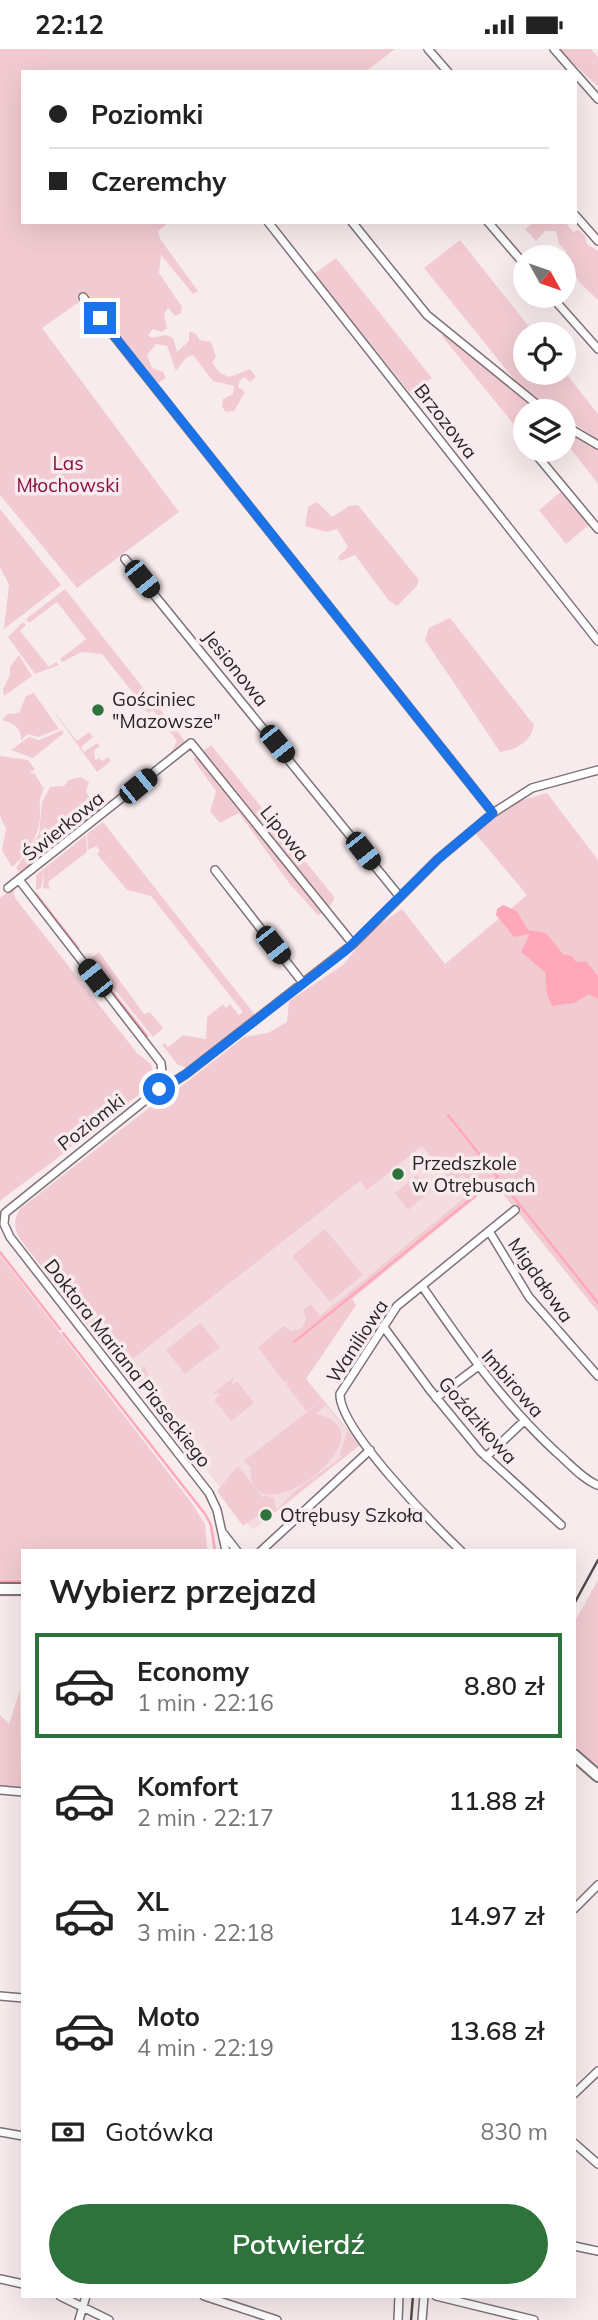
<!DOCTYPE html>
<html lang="pl">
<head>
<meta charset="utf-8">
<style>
  body { margin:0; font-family:Mulish,sans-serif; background:#f6f6f6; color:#222; height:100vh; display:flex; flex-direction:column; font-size:26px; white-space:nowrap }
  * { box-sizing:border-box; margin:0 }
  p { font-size:23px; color:#767676 }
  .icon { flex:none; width:38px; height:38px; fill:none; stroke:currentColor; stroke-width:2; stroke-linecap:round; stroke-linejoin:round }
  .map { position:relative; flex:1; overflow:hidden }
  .drawer { position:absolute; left:21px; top:1500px; width:555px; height:749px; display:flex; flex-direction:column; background:#fff; border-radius:0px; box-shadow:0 7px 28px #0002 }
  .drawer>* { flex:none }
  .guide { position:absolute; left:21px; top:21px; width:556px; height:154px; border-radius:0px; box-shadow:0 7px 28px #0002; display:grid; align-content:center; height:154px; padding:0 28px; background:#fff }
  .needle { width:46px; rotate:130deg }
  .fabs { position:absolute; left:513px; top:196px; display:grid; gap:14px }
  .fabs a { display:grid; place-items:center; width:63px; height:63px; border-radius:50%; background:#fff; box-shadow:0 7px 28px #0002; font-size:35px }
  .end { position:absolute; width:32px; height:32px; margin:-16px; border:9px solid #1a73e8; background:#fff; box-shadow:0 0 0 4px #fff }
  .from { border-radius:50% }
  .car { position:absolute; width:21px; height:42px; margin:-21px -10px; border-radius:9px; box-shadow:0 0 5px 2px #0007; background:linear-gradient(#222 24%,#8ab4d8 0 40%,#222 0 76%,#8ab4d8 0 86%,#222 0) }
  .guide b { display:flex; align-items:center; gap:24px; height:66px; font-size:26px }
  .guide b+b { border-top:2px solid #e0e0e0 }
  .guide i { width:18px; height:18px; background:#222 }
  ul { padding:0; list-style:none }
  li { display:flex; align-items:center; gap:21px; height:105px; margin:0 14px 10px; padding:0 14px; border:4px solid transparent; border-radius:0px }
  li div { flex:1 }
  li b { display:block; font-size:26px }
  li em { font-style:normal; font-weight:600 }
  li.selected { border-color:#2e723c }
  li>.icon { width:63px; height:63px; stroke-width:1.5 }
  h2 { padding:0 28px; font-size:32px; line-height:84px }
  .pay { display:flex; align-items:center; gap:18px; height:77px; padding:0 28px; font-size:26px }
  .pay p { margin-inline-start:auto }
  .cta { display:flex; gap:14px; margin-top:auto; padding:14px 28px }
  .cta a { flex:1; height:80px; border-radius:42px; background:#2e723c; color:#fff; font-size:28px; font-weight:600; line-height:80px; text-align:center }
  .status { display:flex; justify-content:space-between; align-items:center; height:49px; padding:0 35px; background:#fff; direction:ltr }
  .status svg { height:19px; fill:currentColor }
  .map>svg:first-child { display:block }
  .built { fill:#f3dde1 }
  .green { fill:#f2cbd2 }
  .water { fill:#fea8ba }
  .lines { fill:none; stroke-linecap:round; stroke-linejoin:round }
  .stream { stroke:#fea8ba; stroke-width:2.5 }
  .street-casing { stroke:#7e7274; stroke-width:10 }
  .secondary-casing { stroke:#7e7274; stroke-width:14 }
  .street { stroke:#fff; stroke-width:7 }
  .secondary { stroke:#fff; stroke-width:10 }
  .rail { stroke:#514b4c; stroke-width:2.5 }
  .route { stroke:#1a73e8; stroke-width:9 }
  .poi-dot { fill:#2e723c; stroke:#f8ebed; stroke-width:2.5 }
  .labels { text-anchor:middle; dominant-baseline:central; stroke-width:7; stroke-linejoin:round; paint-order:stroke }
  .street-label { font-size:19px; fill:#292425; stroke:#f8ebed }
  .park-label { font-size:19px; fill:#8d0f41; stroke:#f8ebed }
  .poi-label { font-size:19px; fill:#292425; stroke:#f8ebed; text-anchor:start }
</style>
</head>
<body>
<div class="status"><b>22:12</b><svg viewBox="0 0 49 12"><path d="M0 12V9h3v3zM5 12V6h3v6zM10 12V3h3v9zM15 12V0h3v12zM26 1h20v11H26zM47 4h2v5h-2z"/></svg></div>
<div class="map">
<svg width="598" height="2271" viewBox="0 0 598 2271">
  <rect width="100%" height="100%" fill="#f8ebed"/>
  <path class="built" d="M 440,1065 L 492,1129 L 348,1246 L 356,1256 L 306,1330 L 360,1396 L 253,1481 L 124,1316 Z"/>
  <path class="green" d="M 0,0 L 395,0 L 365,23 L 23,23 L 23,173 L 169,173 L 158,182 L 160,190 L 198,242 L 193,245 L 161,206 L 159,224 L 182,258 L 181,264 L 175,267 L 168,259 L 164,265 L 167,279 L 162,283 L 153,280 L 148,286 L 152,289 L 166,286 L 173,289 L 177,303 L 189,292 L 189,283 L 195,284 L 200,291 L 211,293 L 216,308 L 212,314 L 220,324 L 229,328 L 250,320 L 256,328 L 250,333 L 245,328 L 240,331 L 238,338 L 245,343 L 234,362 L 226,363 L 222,358 L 223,350 L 233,345 L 234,337 L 213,332 L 193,306 L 186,309 L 176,322 L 167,297 L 156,295 L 147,306 L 152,319 L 163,323 L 166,329 L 158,334 L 88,247 L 42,279 L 179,463 L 77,539 L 0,446 Z
    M 557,0 L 591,0 L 598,8 L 598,37 Z
    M 534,173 L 565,173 L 573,183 L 579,181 L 585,187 L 587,195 L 598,202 L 598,251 L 580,234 L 569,216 L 564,218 L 563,208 L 567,203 L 559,195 L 556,182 L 545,182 L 536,192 L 525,180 Z
    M 460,191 L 535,285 L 525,285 L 525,324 L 564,322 L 598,365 L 598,391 L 564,367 L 564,362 L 557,362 L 518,335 L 424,219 Z
    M 336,209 L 432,329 L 411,345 L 314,225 Z
    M 441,286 L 446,286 L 542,362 L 525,362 L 525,389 Z
    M 564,379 L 598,401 L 598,435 L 564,391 Z
    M 562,442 L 590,475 L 566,495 L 539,461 Z
    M 317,453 L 332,468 L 349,457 L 358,456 L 419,531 L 417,537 L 397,557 L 389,552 L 355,506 L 340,512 L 338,508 L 348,498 L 337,480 L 327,483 L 305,477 L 308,458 Z
    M 0,460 L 61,536 L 4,580 L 9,536 L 0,518 Z
    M 65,540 L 185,692 L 119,749 L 117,746 L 170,705 L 177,692 L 153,661 L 148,664 L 145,661 L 150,657 L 139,651 L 102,605 L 82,603 L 62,613 L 60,610 L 86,590 L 57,553 L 29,574 L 26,570 Z
    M 450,569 L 534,676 C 531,693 516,701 500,703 L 425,591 L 429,579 Z
    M 23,573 L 26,576 L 20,582 L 49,618 L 56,613 L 59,616 L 35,625 L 8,588 Z
    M 19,606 L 32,627 L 4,647 L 3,640 L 10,626 L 10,618 Z
    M 34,644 L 59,680 L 38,688 L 28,685 L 21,691 C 22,679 11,673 2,671 L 7,665 L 19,664 L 26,647 Z
    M 49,656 L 77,692 L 89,683 L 93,688 L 81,698 L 84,703 L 97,694 L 100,697 L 94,702 L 95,711 L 99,709 L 102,712 L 108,708 L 111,712 L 97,723 Z
    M 62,681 L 64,684 L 33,709 L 11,701 L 29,688 L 39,691 Z
    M 211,696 L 335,849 L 327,862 L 318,866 L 289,834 L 239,764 L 220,774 L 210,763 L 216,742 L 193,710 Z
    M 0,707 L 28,711 L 35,720 L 30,724 L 35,725 L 44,740 C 38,751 40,757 40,768 C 39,788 26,806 12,818 L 2,801 L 6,780 L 0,767 Z
    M 81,728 L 89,733 L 86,743 L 93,753 L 100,749 L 103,753 L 99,764 L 22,826 L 16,819 L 39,785 L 42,753 L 50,738 L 64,737 L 68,731 Z
    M 547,744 L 598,811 L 598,1263 L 494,1134 L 352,1250 L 356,1256 L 306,1330 L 360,1396 L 274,1464 L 270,1459 L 243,1477 L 217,1442 L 238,1417 L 263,1449 L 264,1446 L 274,1449 L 276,1461 L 296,1441 L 342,1408 L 340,1406 L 347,1382 L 326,1356 L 316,1365 C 401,1383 243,1499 251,1416 L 248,1417 L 244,1412 L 322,1351 L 306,1362 L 286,1335 L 289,1331 L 284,1333 L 258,1298 L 284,1277 L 292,1282 L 302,1279 L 306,1270 L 303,1261 L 311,1255 L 320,1267 L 474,1141 L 463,1126 L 453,1134 L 422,1097 L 367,1141 L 360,1132 L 125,1316 L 119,1317 L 20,1190 C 14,1179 13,1171 20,1160 L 160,1050 L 164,1051 L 244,988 L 268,984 L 287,973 L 289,952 L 343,916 L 370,882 L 402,860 L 445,915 L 527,846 L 475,784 L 507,755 Z
    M 103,773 L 256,967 L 188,1019 L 178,1016 L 162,996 L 164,994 L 168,998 L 183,986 L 206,990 L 207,968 L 223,955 L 226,959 L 230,955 L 239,966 L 243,963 L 151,847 L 127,841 L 97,805 L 100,802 L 96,797 L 88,801 L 87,785 Z
    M 86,786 L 87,803 L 48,833 L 50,840 L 43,839 L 44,822 L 41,839 L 36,841 L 36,826 Z
    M 13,839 L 15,849 L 137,1004 L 151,1015 L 154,1027 C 146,1050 107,1062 93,1077 C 69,1104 30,1128 0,1152 L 0,849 Z
    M 99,903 L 144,965 L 150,963 L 163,979 L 153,988 L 90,910 Z
    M 417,1126 L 431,1142 L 408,1161 L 395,1144 Z
    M 325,1180 L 363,1226 L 330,1253 L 292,1207 Z
    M 0,1206 L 191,1453 L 205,1475 L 207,1501 L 23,1502 L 23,1530 L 0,1530 Z
    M 200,1274 L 220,1298 L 185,1325 L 166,1301 Z
    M 145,1317 L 149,1331 L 199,1405 L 196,1407 L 132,1326 Z
    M 234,1328 L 231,1337 L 237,1332 L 254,1354 L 231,1372 L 214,1351 L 220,1346 L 218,1344 L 211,1346 Z
    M 598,1531 L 598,1718 L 597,1718 L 574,1696 L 574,1574 Z
    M 20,1641 L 21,1738 L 0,1737 L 0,1666 L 9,1675 Z"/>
  <path class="water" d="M 503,856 L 517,862 L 528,881 L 546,884 L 563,905 L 572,907 L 576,913 L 586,912 L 598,927 L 598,950 L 589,945 L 574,954 L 552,957 L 547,946 L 545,923 L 521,903 L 530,885 L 514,888 L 496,866 L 497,860 Z"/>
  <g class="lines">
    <path class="stream" d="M 36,845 L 78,899
      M 90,915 L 147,987
      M 448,1066 L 598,1254
      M 0,1203 L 60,1280
      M 350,1248 L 497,1129
      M 63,1284 L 205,1465 L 211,1476 L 215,1502
      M 294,1293 L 349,1249
      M 0,1532 L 23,1532
      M 0,1546 L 23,1546"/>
    <g class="street-casing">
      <path id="street" d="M 428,0 L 448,23
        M 554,0 L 574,23
        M 576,25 L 598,50
        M 576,167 L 598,192
        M 268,173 L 598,592
        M 352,173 L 427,266 L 545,362
        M 488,173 L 525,216
        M 551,247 L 598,300
        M 83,248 L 493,764
        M 564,376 L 598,396
        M 534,403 L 598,480
        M 125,510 L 400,848
        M 215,821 L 303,934
        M 20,832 L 161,1014 L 163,1034
        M 8,839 L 191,694 L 353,895
        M 489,1182 L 529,1248 L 598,1327
        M 422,1237 C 463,1296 502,1353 556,1403 C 569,1414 581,1429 597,1436
        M 383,1277 L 430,1341 L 481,1403 L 561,1476
        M 436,1349 L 477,1318
        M 486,1408 L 524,1372
        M 223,1484 L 237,1502
        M 226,1502 L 217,1461 L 209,1444 L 10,1188 L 4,1175 L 5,1164 L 158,1041 L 163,1034 L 175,1032 L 186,1025 L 353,895 L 438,810 L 493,764 L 532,739 L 598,721
        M 261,1502 L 370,1401
        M 461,1502 C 434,1476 339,1380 340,1345 L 397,1257 L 515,1161
        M 0,1741 L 23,1743
        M 574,1860 L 598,1836
        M 0,1947 L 23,1949
        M 574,2045 L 598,2022
        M 0,2083 L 23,2087
        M 574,2094 L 598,2115
        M 574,2197 L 598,2202
        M 0,2230 L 23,2235
        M 60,2247 L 109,2271
        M 204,2247 L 277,2271
        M 436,2247 L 534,2271
        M 79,2271 L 86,2247
        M 398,2271 L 399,2247
        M 422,2271 L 424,2247"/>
    </g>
    <g class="secondary-casing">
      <path id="secondary" d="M 0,1540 L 23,1540
        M 574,1706 L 598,1727"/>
    </g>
    <use href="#street" class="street"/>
    <use href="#secondary" class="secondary"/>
    <path class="rail" d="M 574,1555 L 598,1511
      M 411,2271 L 413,2247"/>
  </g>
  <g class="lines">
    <path class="route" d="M 100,269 L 493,764 L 438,810 L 344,903 L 186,1025 L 175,1032 L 163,1034 L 159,1040"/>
  </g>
  <g class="poi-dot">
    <circle cx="98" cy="661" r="7"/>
    <circle cx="398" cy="1125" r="7"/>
    <circle cx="266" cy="1466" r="7"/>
  </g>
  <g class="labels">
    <g class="street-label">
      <text transform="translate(446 372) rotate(52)">Brzozowa</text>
      <text transform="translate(236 619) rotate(51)">Jesionowa</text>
      <text transform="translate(63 777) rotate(-39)">Świerkowa</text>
      <text transform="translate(285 784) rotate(51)">Lipowa</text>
      <text transform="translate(91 1073) rotate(-38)">Poziomki</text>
      <text transform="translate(541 1231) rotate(55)">Migdałowa</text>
      <text transform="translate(357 1292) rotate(-57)">Waniliowa</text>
      <text transform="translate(128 1314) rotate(52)">Doktora Mariana Piaseckiego</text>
      <text transform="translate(513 1334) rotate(49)">Imbirowa</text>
      <text transform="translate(478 1371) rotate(49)">Goździkowa</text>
    </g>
    <g class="park-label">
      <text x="68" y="414">Las<tspan x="68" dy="22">Młochowski</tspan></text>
    </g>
    <g class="poi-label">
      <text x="112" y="650">Gościniec<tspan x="112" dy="22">"Mazowsze"</tspan></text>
      <text x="412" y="1114">Przedszkole<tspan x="412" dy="22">w Otrębusach</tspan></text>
      <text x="280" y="1466">Otrębusy Szkoła</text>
    </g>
  </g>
</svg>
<div class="fabs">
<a><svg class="needle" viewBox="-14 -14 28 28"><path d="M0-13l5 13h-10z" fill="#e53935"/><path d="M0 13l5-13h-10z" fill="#767676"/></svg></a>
<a><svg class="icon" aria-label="locate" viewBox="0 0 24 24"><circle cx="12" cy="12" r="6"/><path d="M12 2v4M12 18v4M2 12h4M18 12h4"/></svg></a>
<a><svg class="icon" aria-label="layers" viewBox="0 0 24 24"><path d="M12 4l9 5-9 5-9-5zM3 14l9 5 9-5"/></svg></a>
</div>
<i class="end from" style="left:159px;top:1040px"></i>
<i class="end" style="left:100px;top:269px"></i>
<i class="car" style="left:142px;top:530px;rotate:141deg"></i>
<i class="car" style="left:277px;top:695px;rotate:141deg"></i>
<i class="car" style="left:138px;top:737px;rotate:51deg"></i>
<i class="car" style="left:363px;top:802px;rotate:142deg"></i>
<i class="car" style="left:273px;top:896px;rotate:142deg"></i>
<i class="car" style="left:95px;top:929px;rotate:322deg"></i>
<div class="guide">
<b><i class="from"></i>Poziomki</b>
<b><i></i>Czeremchy</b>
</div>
<section class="drawer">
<h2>Wybierz przejazd</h2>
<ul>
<li class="selected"><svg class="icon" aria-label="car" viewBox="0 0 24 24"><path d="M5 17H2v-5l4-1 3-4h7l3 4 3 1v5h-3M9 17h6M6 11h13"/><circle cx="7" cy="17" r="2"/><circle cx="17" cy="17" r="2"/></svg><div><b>Economy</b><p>1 min · 22:16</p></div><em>8.80 zł</em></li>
<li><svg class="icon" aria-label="car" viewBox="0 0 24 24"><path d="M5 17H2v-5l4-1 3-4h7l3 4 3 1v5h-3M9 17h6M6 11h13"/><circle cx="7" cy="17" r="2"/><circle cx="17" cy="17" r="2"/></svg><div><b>Komfort</b><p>2 min · 22:17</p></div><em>11.88 zł</em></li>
<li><svg class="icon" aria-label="car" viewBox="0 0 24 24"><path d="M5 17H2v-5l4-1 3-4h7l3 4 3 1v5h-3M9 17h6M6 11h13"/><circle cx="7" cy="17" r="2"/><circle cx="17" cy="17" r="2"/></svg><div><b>XL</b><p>3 min · 22:18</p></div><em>14.97 zł</em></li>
<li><svg class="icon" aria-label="car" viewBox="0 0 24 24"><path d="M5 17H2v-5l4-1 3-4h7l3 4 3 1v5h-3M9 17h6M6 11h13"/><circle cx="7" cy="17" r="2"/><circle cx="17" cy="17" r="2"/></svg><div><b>Moto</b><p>4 min · 22:19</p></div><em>13.68 zł</em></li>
</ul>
<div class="pay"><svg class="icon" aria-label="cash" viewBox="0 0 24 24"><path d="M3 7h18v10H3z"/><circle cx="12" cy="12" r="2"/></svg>Gotówka<p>830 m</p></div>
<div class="cta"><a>Potwierdź</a></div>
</section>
</div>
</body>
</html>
